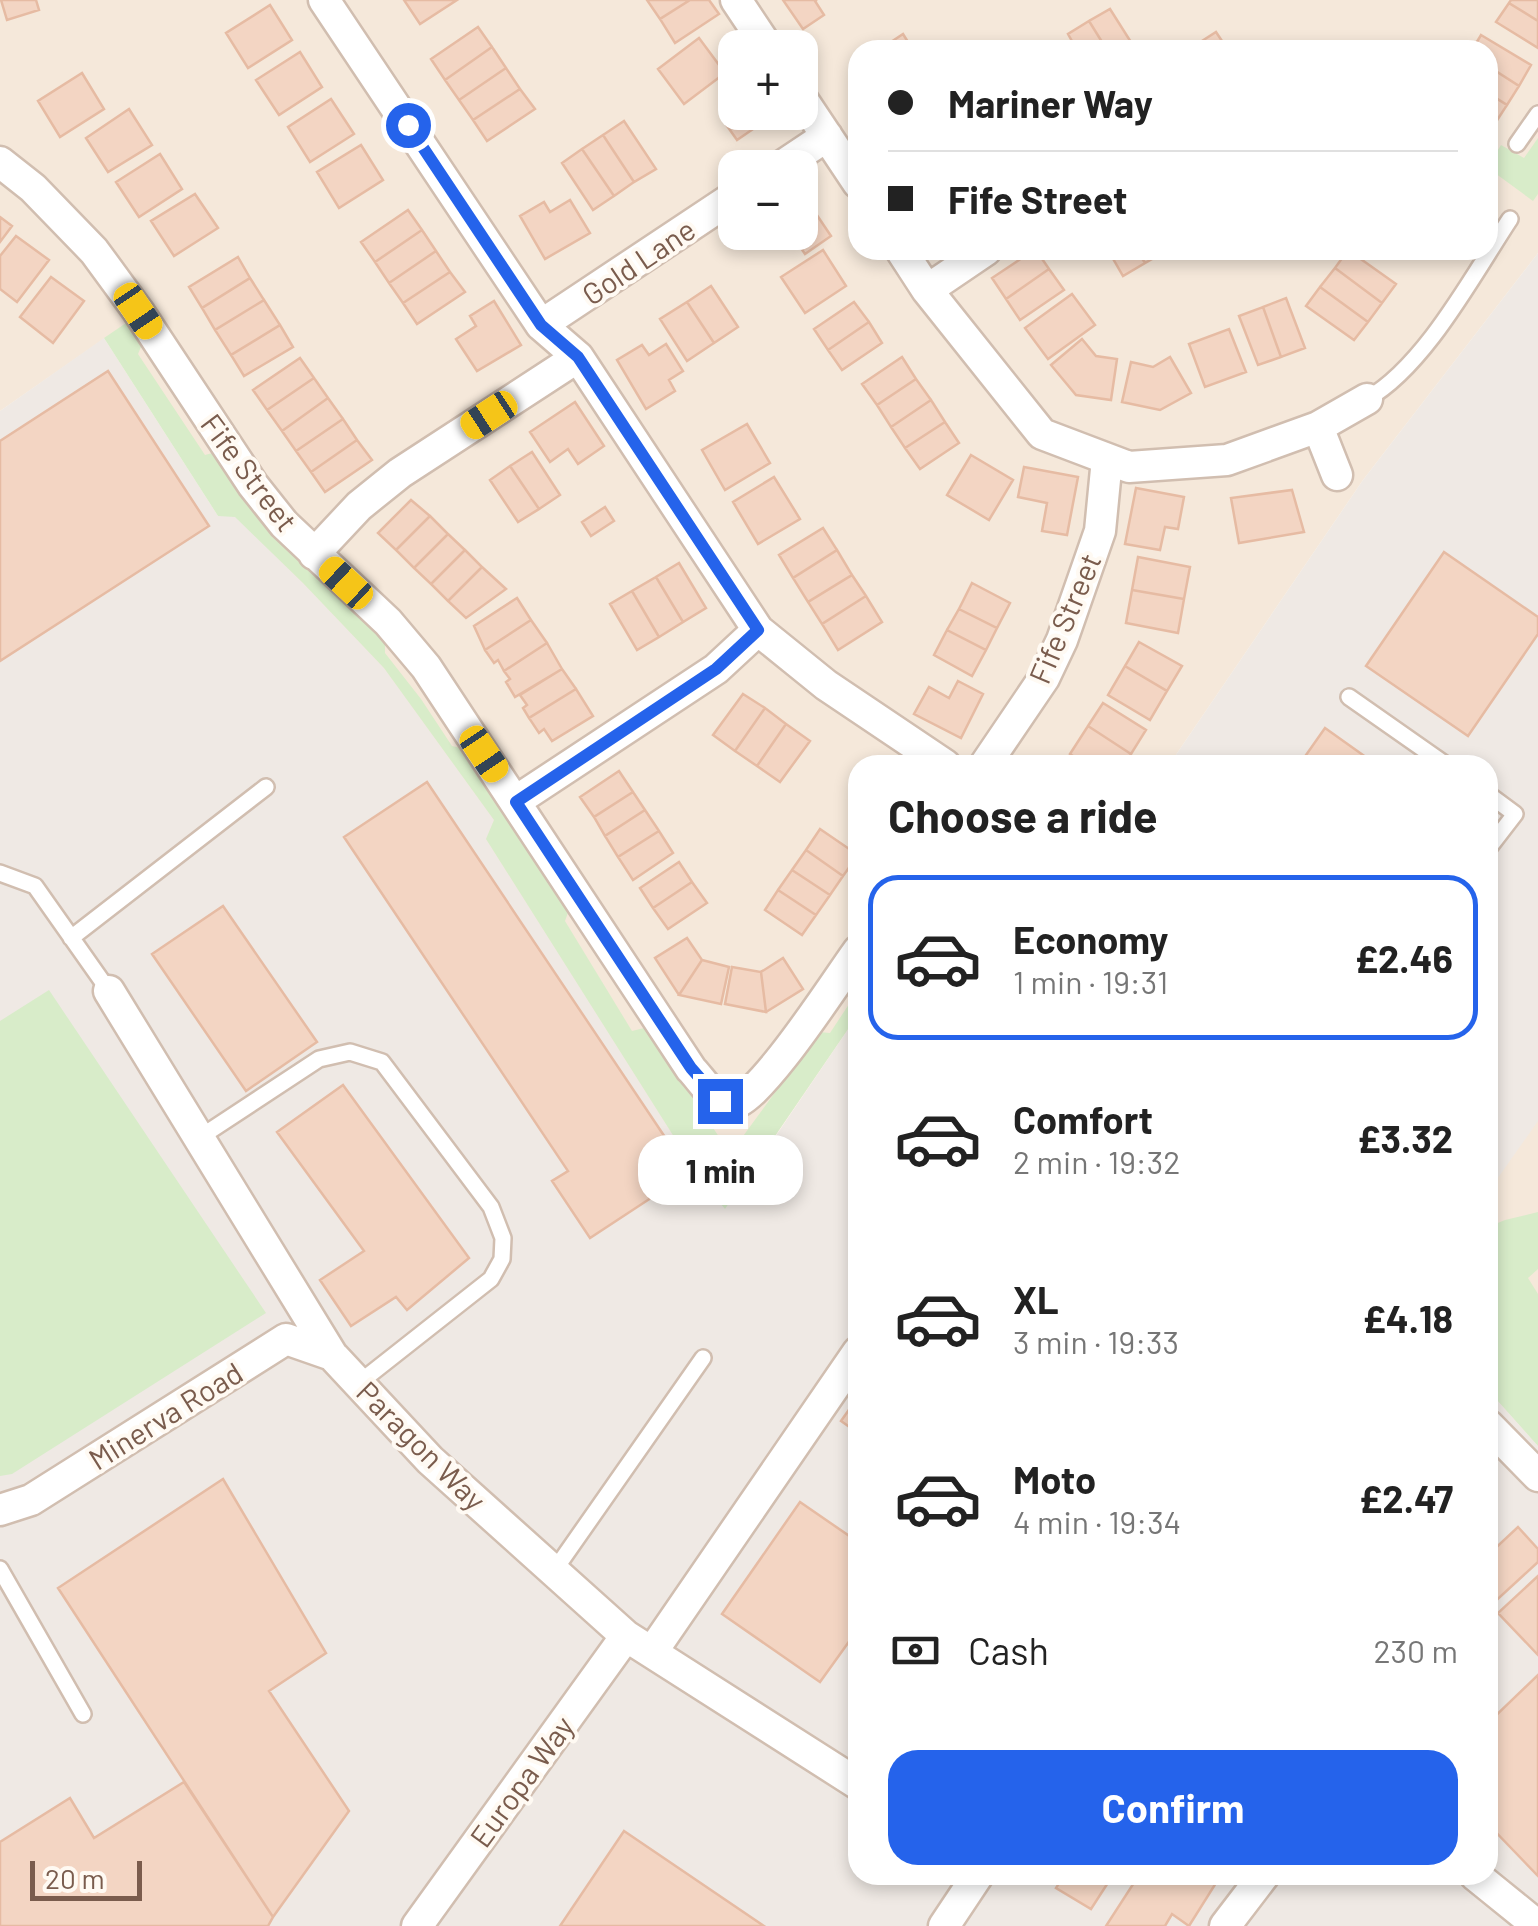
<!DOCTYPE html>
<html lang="en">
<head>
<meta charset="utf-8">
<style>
  body { margin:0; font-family:Barlow,sans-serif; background:#f2f2f2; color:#222; height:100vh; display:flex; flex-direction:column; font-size:38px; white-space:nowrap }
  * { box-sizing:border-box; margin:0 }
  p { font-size:32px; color:#767676 }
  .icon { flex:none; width:55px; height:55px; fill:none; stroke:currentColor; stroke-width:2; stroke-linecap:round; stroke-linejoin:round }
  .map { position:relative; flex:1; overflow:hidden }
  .sheet { position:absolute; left:848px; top:755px; width:650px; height:1130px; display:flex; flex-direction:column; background:#fff; border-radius:30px; box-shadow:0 5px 15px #0003 }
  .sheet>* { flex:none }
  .banner { position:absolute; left:848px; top:40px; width:650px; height:220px; border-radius:30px; box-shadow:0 5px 15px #0003; display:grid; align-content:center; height:220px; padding:0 40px; background:#fff }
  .tools { position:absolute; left:718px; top:30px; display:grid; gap:20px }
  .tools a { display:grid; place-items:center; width:100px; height:100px; border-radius:20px; background:#fff; box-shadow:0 5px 15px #0003; font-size:50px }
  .scale { position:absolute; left:30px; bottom:25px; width:112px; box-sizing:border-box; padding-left:10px; border:5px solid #7a5c4d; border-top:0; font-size:28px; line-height:35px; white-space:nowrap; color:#7a5c4d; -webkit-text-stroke:8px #fffaf3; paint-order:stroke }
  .end { position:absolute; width:45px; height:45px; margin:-22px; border:12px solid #2563eb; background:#fff; box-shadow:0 0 0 5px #fff }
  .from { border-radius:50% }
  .bubble { position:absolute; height:70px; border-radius:30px; background:#fff; box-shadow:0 5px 15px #0003; font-size:32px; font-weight:700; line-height:70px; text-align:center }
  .car { position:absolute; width:30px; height:60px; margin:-30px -15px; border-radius:12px; box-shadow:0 0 8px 2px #0007; background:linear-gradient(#f5c518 24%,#345 0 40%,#f5c518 0 76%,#345 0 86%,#f5c518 0) }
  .banner b { display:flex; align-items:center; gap:35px; height:95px; font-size:38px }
  .banner b+b { border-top:2px solid #e0e0e0 }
  .banner i { width:25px; height:25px; background:#222 }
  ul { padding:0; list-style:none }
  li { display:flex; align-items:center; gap:30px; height:165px; margin:0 20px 15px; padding:0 20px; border:5px solid transparent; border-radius:30px }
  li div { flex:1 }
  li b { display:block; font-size:38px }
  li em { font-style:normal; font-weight:700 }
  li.on { border-color:#2563eb }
  li>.icon { width:90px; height:90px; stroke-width:1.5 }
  h2 { padding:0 40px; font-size:45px; line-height:120px }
  .pay { display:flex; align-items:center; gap:25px; height:110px; padding:0 40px; font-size:38px }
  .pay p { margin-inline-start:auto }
  .cta { display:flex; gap:20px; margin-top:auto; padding:20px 40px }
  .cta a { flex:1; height:115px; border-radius:30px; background:#2563eb; color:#fff; font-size:40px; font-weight:700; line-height:115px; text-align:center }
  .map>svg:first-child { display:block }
  .residential { fill:#f5e8da; fill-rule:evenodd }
  .industrial { fill:#efe9e4 }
  .green { fill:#d8ecc9 }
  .building { fill:#f3d5c3; stroke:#e6bba3; stroke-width:2.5 }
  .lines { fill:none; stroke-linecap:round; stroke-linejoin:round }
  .lane-casing { stroke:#d1beb0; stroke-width:20 }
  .street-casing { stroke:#d1beb0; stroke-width:35 }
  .lane { stroke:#fff; stroke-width:15 }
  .street { stroke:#fff; stroke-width:30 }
  .route { stroke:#2563eb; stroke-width:12 }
  .labels { text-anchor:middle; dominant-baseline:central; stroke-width:8; stroke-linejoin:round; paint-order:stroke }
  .street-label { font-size:30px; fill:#7a5c4d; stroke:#fffaf3 }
</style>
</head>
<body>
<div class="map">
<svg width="1538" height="1926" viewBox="0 0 1538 1926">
  <rect width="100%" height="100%" fill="#fdf6ec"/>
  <path class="residential" d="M 0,0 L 1538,0 L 1538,253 L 1363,480 L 1169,765 L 858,765 L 857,1016 L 725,1209 L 105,338 L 0,411 ZM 735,48 L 800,48 L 800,112 L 735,112 ZM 858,50 L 1488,50 L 1488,250 L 858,250 ZM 735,168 L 800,168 L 800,232 L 735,232 Z
    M 1538,1116 L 1538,1446 L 1488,1390 L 1488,1187 Z"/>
  <path class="industrial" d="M 1538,253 L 1538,1121 L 1488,1192 L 1488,765 L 1169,765 L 1363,480 Z
    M 104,338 L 218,516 L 235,516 L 303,583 L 384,668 L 494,820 L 486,839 L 700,1178 L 750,1174 L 857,1016 L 858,1875 L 1488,1875 L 1488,1390 L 1538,1446 L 1538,1926 L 0,1926 L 0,411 Z"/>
  <path class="green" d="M 1538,138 L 1538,194 L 1533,201 L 1488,168 L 1488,166 L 1501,145 L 1524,158 Z
    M 129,321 L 143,342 L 138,354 L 205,455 L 216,452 L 240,490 L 272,532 L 385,638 L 385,653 L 421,699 L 452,746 L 465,749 L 570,907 L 565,921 L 632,1031 L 648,1027 L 730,1154 L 819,1032 L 830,1033 L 857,992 L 857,1016 L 725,1209 L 700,1178 L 486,839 L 494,820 L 384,668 L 303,583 L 235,517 L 218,516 L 104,338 Z
    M 49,990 L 266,1313 L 12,1474 L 0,1476 L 0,1021 Z
    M 1538,1212 L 1538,1269 L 1528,1278 L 1538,1294 L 1538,1446 L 1488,1390 L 1488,1227 L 1505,1220 Z"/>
  <path class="building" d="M 1,0 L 36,0 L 39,10 L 7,20 Z
    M 404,0 L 457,0 L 420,24 Z
    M 647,0 L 690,0 L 660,19 Z
    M 690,0 L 709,0 L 719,14 L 675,43 L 660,19 Z
    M 783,0 L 817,0 L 815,1 L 824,15 L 803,29 Z
    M 1511,0 L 1538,0 L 1538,21 L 1509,3 Z
    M 1509,3 L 1538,21 L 1538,48 L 1496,22 Z
    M 270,5 L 292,40 L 248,68 L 226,33 Z
    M 1110,9 L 1136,50 L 1107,50 L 1089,21 Z
    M 1089,21 L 1107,50 L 1077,50 L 1068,34 Z
    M 478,27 L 492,47 L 445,80 L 431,59 Z
    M 1216,32 L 1228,50 L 1188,50 Z
    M 903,34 L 913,50 L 879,50 Z
    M 1481,35 L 1531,65 L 1519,86 L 1488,66 L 1488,50 L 1472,50 Z
    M 699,38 L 725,73 L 684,104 L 658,69 Z
    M 492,47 L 506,68 L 459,100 L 445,80 Z
    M 300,52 L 322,87 L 279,115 L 256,80 Z
    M 1488,66 L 1519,86 L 1507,105 L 1488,93 Z
    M 506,68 L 520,89 L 473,120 L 459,100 Z
    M 82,73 L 104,109 L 60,137 L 38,101 Z
    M 735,83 L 735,106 L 725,90 Z
    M 520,89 L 535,109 L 487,141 L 473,120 Z
    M 1488,93 L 1507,105 L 1494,125 L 1488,121 Z
    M 331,99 L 354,134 L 310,162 L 288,127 Z
    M 129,109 L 152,145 L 108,172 L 86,138 Z
    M 774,112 L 775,114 L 737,140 L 725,123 L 739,112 Z
    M 624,121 L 656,169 L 634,182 L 603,135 Z
    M 603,135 L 634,182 L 614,196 L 582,149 Z
    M 361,145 L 383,180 L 339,208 L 317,172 Z
    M 582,149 L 614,196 L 593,210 L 562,163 Z
    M 160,154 L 182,189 L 139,217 L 116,182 Z
    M 800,190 L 831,236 L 805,254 L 790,232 L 800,232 Z
    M 195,194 L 218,228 L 174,256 L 151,221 Z
    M 570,200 L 590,233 L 545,259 L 520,216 L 544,202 L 550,212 Z
    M 408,210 L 422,230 L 375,262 L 361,242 Z
    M 0,217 L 12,226 L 0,242 Z
    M 422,230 L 436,251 L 389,283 L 375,262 Z
    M 760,232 L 786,232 L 769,245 Z
    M 16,236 L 49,260 L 17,302 L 0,289 L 0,256 Z
    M 823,250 L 846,286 L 805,313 L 781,277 Z
    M 1034,250 L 1036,250 L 1049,269 L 1006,299 L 992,278 Z
    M 1108,250 L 1137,250 L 1145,263 L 1123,276 Z
    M 1137,250 L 1166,250 L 1166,251 L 1145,263 Z
    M 1348,250 L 1396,284 L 1382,303 L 1335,268 Z
    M 436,251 L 450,272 L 403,303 L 389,283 Z
    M 238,257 L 250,278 L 202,308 L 189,287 Z
    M 1335,268 L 1382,303 L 1368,322 L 1320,287 Z
    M 1049,269 L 1064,290 L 1020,320 L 1006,299 Z
    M 450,272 L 465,292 L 417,324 L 403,303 Z
    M 51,277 L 84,301 L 53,343 L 20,317 Z
    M 250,278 L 264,300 L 215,330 L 202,308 Z
    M 711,286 L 738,327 L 714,343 L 687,302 Z
    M 1320,287 L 1368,322 L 1354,340 L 1306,306 Z
    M 1072,294 L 1095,325 L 1048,359 L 1025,328 Z
    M 1286,298 L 1305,348 L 1281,357 L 1263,307 Z
    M 264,300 L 280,325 L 231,355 L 215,330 Z
    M 494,301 L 521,345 L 477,371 L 456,339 L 476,326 L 470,316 Z
    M 687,302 L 714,343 L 687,361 L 660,319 Z
    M 854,302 L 869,322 L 828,350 L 814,329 Z
    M 1263,307 L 1281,357 L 1258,365 L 1239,316 Z
    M 869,322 L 882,343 L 842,370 L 828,350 Z
    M 280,325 L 293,347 L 244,376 L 231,355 Z
    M 1229,329 L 1246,372 L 1205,387 L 1189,344 Z
    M 1082,339 L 1096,356 L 1117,359 L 1111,400 L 1076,395 L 1051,365 Z
    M 666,344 L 683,371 L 669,380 L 675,391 L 646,409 L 617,360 L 642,345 L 649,355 Z
    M 902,357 L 916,379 L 877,405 L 862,384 Z
    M 1170,357 L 1191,393 L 1160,410 L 1122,402 L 1131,362 L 1153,367 Z
    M 300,358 L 314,378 L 267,410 L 253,390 Z
    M 108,371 L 209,526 L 0,661 L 0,441 Z
    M 314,378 L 328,398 L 282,431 L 267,410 Z
    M 916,379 L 931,400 L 891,427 L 877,405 Z
    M 328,398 L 343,419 L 296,451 L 282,431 Z
    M 931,400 L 945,422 L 905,448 L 891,427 Z
    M 575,402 L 604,446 L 578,464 L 568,449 L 550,462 L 530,432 Z
    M 343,419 L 357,440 L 311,472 L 296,451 Z
    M 945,422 L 959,443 L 920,469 L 905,448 Z
    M 747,424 L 770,463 L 725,490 L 702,450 Z
    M 357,440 L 372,460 L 325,492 L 311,472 Z
    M 532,452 L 560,495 L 539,509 L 510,466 Z
    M 971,455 L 1013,480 L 989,520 L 947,495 Z
    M 510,466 L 539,509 L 518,522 L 490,480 Z
    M 1024,467 L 1078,477 L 1067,535 L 1042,531 L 1047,503 L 1018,497 Z
    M 774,477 L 800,519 L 758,544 L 733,502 Z
    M 1136,488 L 1184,497 L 1178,529 L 1165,527 L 1160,550 L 1125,544 Z
    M 1292,490 L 1304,532 L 1239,543 L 1231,498 Z
    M 411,500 L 430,516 L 396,550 L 378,533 Z
    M 605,507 L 614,521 L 591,536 L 582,522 Z
    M 430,516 L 448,534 L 414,568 L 396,550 Z
    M 823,528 L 837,550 L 793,578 L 779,555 Z
    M 448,534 L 465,550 L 431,584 L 414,568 Z
    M 465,550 L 482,567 L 448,601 L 431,584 Z
    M 837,550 L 852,575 L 808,602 L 793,578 Z
    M 1444,552 L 1538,617 L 1538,634 L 1468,736 L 1366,666 Z
    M 1138,557 L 1190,567 L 1184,599 L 1132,590 Z
    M 679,563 L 706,608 L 683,622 L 656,577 Z
    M 482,567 L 506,589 L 466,618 L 448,601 Z
    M 852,575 L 866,596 L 822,624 L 808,602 Z
    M 656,577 L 683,622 L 659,637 L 632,591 Z
    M 972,583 L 1010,603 L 997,628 L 959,609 Z
    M 1132,590 L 1184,599 L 1178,633 L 1126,623 Z
    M 632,591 L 659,637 L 637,650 L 610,604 Z
    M 866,596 L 882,622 L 838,650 L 822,624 Z
    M 517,598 L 531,620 L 485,650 L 474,626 Z
    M 959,609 L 997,628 L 986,650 L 947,630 Z
    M 531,620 L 547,643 L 504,671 L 498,660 L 494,663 L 485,650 Z
    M 947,630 L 986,650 L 972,676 L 934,655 Z
    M 1139,642 L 1182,666 L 1167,691 L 1125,666 Z
    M 547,643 L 562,669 L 515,697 L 506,682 L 510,679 L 504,671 Z
    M 1125,666 L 1167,691 L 1150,720 L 1108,695 Z
    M 562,669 L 576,689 L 529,718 L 523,708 L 527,705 L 520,695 Z
    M 958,681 L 983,694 L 961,738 L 914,714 L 929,687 L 949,698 Z
    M 576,689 L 593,716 L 552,741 L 544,729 L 539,733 L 529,718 Z
    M 743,694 L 765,708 L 735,751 L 713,735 Z
    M 1103,703 L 1146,730 L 1131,754 L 1088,726 Z
    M 765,708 L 786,724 L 757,766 L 735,751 Z
    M 786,724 L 810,741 L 780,782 L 757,766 Z
    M 1088,726 L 1131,754 L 1124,765 L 1086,765 L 1070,754 Z
    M 1325,728 L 1377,765 L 1299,765 Z
    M 619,771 L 633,792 L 594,817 L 580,797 Z
    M 427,782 L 689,1173 L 590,1238 L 552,1181 L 568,1171 L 344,837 Z
    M 633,792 L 645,810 L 605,836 L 594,817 Z
    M 645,810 L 659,831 L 618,857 L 605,836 Z
    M 820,829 L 858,855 L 843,876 L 806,850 Z
    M 659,831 L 673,853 L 633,880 L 618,857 Z
    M 806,850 L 843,876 L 830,895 L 792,870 Z
    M 679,862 L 692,882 L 653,908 L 640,888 Z
    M 792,870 L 830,895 L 816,915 L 778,890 Z
    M 692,882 L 707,903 L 668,929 L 653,908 Z
    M 778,890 L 816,915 L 802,935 L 765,910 Z
    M 223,906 L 317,1042 L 246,1091 L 152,954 Z
    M 687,938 L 702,960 L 679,995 L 655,958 Z
    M 783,958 L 803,989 L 766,1012 L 761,972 Z
    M 702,960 L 729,967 L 721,1004 L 679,995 Z
    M 732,967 L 761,972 L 766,1012 L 725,1004 Z
    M 343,1085 L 469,1258 L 407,1310 L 396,1297 L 351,1326 L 320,1280 L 364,1251 L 277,1132 Z
    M 858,1397 L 858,1433 L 841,1421 Z
    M 223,1479 L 326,1653 L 269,1691 L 349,1811 L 273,1917 L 58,1588 Z
    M 800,1502 L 858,1542 L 858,1629 L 820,1682 L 722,1614 Z
    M 1518,1527 L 1538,1549 L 1538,1562 L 1488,1608 L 1488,1555 Z
    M 1538,1576 L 1538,1655 L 1498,1613 Z
    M 1538,1675 L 1538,1876 L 1488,1824 L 1488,1723 Z
    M 184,1782 L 273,1917 L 268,1926 L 0,1926 L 0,1842 L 70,1798 L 94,1838 Z
    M 624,1831 L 764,1926 L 560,1926 Z
    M 1064,1875 L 1113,1875 L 1091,1909 L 1056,1888 Z
    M 1118,1875 L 1139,1875 L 1133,1884 Z
    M 1139,1875 L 1221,1875 L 1189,1926 L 1172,1914 L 1165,1926 L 1106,1926 Z"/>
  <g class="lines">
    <g class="lane-casing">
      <path id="lane" d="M 1517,144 L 1538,114
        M 1367,399 C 1425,366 1473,275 1510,219
        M 1349,697 L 1446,765
        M 1488,794 L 1515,814 L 1488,849
        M 0,873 L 35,886 L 109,991
        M 71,938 L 266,787
        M 199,1138 L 319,1059 L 350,1052 L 382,1062 L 491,1207 L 503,1238 L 502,1259 L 491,1279 L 359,1383
        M 0,1569 L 83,1714
        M 554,1571 L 703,1358
        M 1488,1649 L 1488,1648"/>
    </g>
    <g class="street-casing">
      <path id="street" d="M 324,0 L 541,325 L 578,357 L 758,630 L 826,685 L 945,765
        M 736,0 L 768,48
        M 800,96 L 858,183
        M 0,162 L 33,188 L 94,251 L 138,311 L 253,485 L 284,524 L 388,622 L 426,667 L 691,1069 C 701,1079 715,1103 731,1104 C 758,1104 839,977 858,951
        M 779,168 L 827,136
        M 901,250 L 927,290 L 1042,434 L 1129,467 L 1227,460 L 1318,427 L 1367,399
        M 927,290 L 986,250
        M 541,325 L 735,196
        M 1318,427 L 1337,475
        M 314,554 L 359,506 L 400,473 L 578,357
        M 985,765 L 1044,678 L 1062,640 L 1100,531 L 1107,459
        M 516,801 L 716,669 L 758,630
        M 109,991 L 332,1355 L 430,1460 L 626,1636 L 858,1784
        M 1488,1425 L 1538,1476
        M 0,1510 L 31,1500 L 286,1339 L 332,1355
        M 652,1652 L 858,1352
        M 1475,1875 L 1538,1926
        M 417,1926 L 626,1636
        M 944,1926 L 978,1875
        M 1225,1926 L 1264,1875"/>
    </g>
    <use href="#lane" class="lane"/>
    <use href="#street" class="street"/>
  </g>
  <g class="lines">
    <path class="route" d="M 408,125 L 541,325 L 578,357 L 758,630 L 716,669 L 516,802 L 691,1068 L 720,1101"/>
  </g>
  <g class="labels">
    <g class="street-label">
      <text transform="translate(638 261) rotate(-34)">Gold Lane</text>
      <text transform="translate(250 472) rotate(53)">Fife Street</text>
      <text transform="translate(1064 618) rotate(-67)">Fife Street</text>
      <text transform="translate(165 1415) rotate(-32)">Minerva Road</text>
      <text transform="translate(422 1445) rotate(45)">Paragon Way</text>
      <text transform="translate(521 1781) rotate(-54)">Europa Way</text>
    </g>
  </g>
</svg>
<div class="tools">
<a>+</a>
<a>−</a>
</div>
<div class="scale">20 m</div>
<i class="end from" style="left:408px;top:125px"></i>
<i class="end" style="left:720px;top:1101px"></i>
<div class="bubble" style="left:638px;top:1135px;width:165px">1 min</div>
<i class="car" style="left:138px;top:311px;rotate:146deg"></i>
<i class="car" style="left:489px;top:415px;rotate:237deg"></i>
<i class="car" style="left:346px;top:583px;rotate:313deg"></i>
<i class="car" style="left:484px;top:754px;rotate:146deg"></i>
<div class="banner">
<b><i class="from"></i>Mariner Way</b>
<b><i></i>Fife Street</b>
</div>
<section class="sheet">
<h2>Choose a ride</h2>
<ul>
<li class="on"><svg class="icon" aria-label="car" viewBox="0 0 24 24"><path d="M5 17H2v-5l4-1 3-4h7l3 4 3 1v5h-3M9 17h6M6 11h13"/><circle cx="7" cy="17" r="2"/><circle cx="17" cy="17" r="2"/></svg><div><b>Economy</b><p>1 min · 19:31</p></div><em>£2.46</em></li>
<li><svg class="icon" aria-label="car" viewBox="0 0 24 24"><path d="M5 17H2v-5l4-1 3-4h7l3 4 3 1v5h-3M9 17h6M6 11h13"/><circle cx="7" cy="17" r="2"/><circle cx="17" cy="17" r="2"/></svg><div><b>Comfort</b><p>2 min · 19:32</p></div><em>£3.32</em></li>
<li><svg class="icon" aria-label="car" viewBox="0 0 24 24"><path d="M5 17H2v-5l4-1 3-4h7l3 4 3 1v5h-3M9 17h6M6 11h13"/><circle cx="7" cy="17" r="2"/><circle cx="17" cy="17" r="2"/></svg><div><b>XL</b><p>3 min · 19:33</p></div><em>£4.18</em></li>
<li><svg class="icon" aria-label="car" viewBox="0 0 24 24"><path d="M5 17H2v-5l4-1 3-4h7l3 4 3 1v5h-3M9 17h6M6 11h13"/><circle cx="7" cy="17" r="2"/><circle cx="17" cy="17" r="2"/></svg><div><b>Moto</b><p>4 min · 19:34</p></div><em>£2.47</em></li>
</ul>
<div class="pay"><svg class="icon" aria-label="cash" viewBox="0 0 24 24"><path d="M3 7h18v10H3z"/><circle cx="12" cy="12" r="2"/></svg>Cash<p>230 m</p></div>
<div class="cta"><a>Confirm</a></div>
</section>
</div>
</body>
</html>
